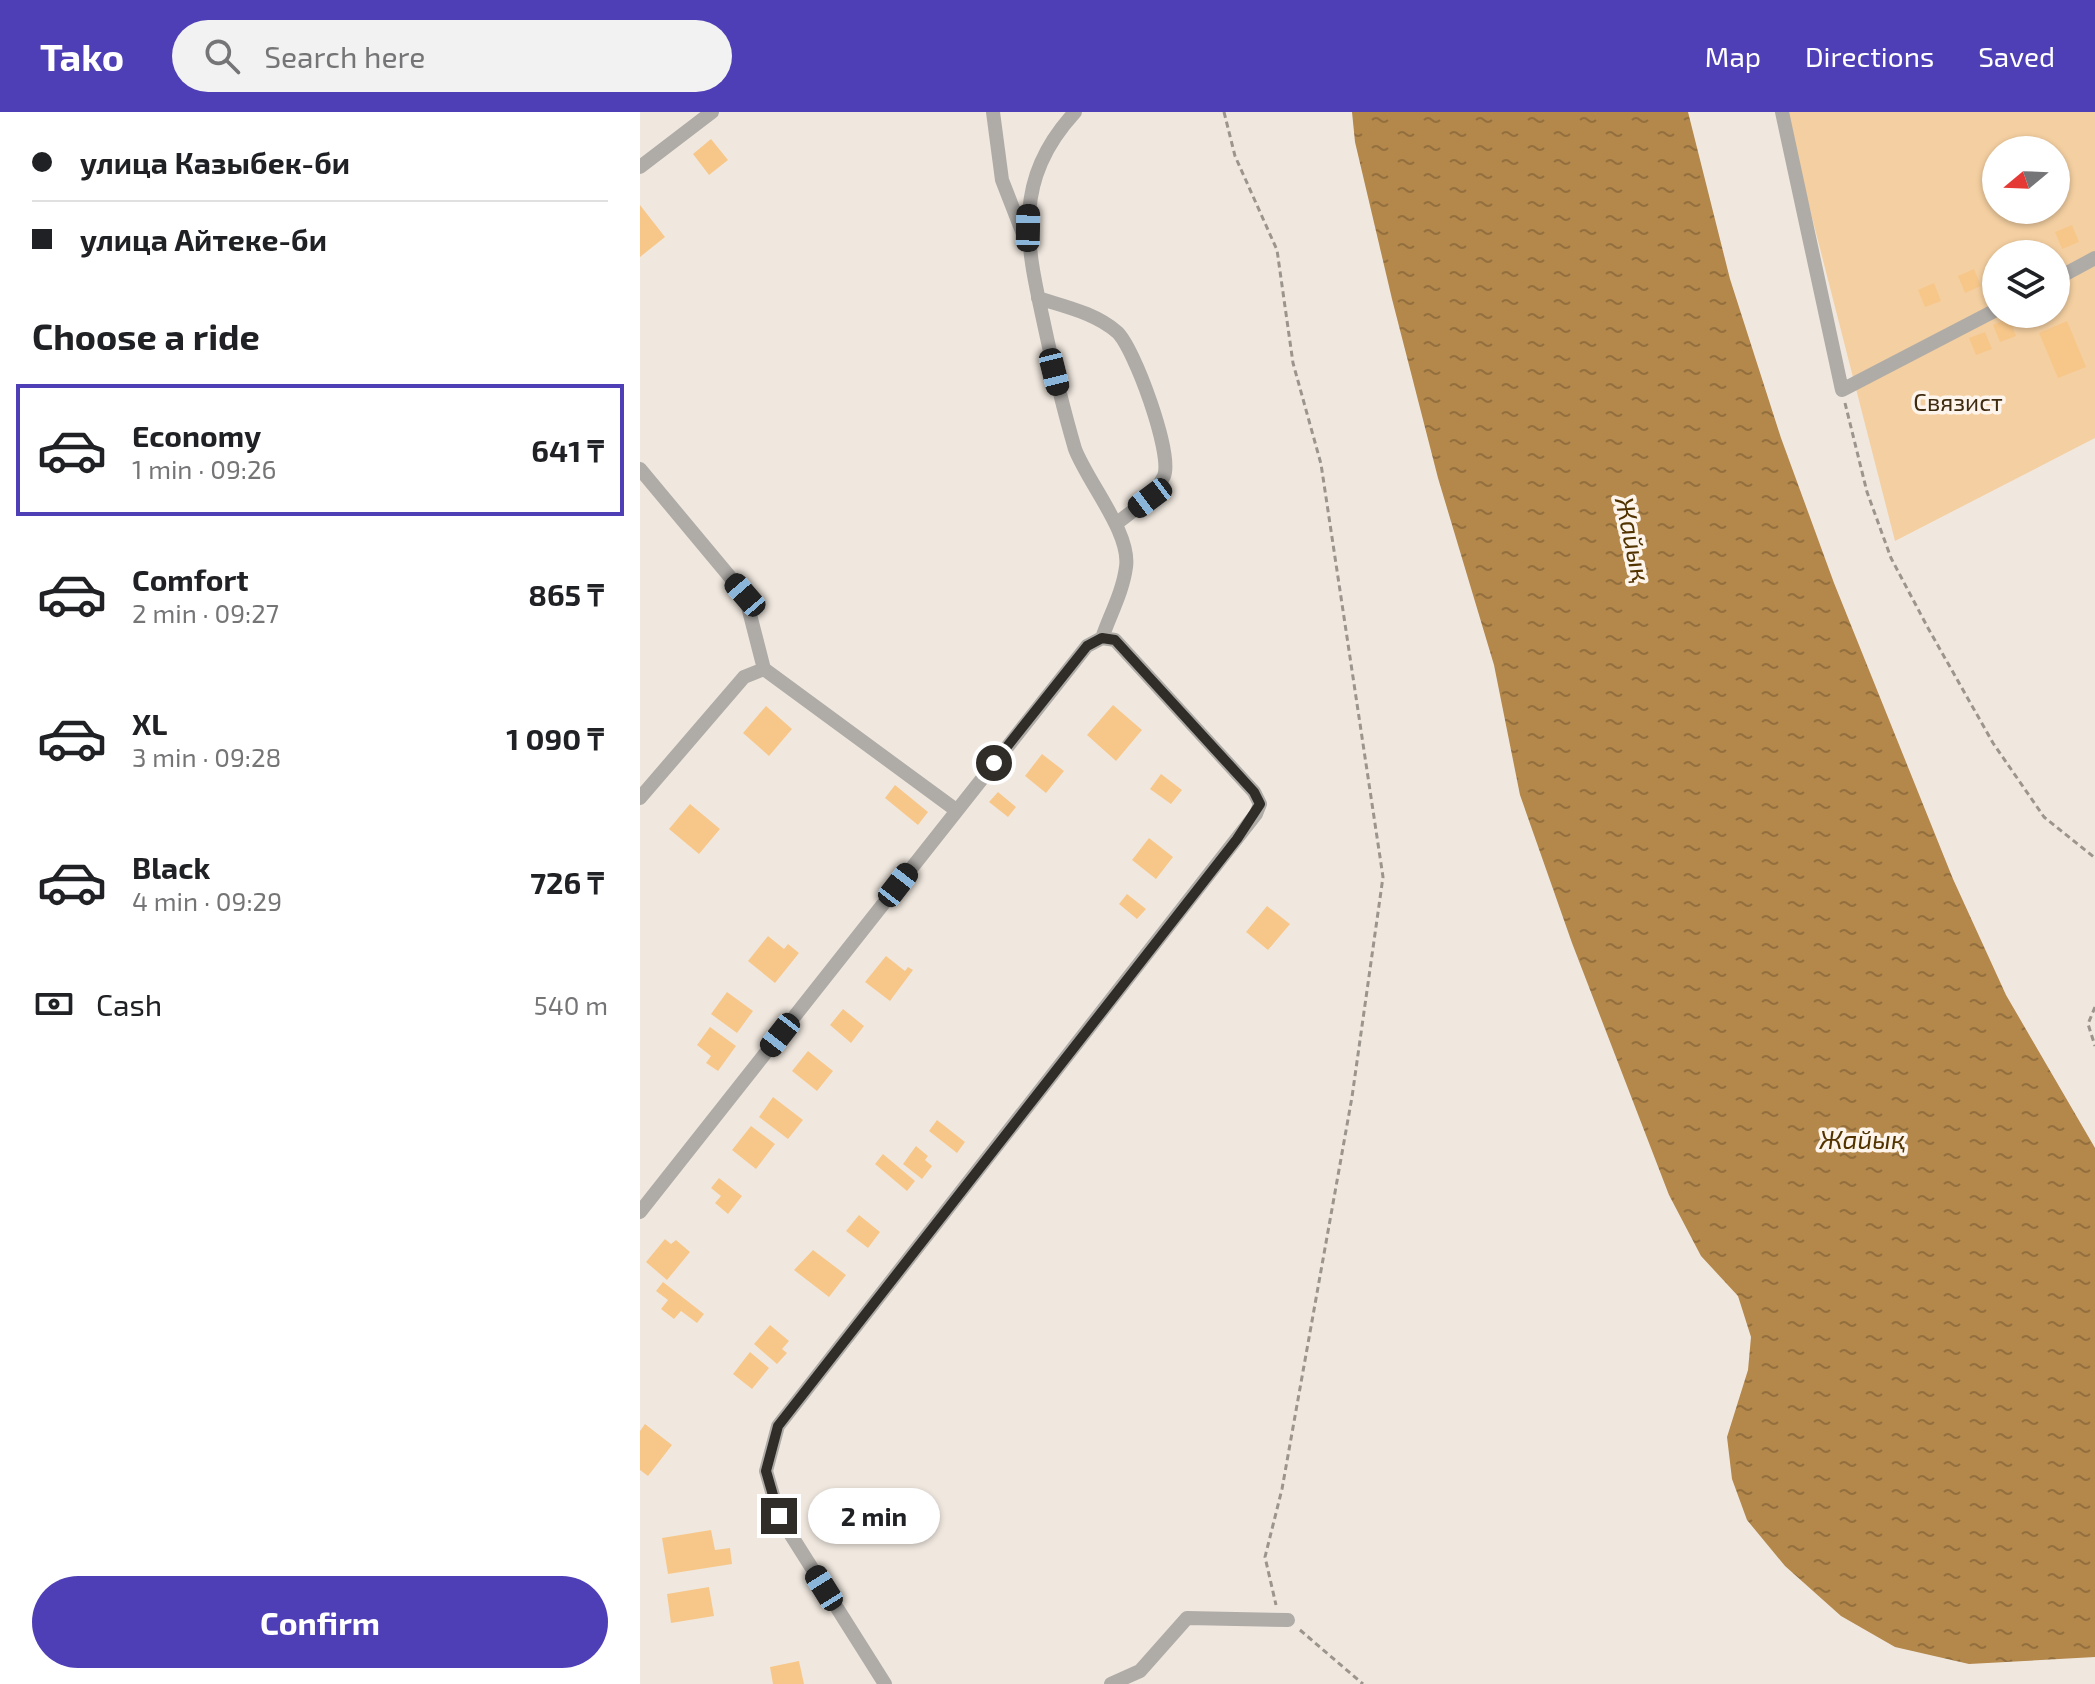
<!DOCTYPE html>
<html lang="en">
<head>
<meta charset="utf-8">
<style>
  body { margin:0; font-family:"Exo 2",sans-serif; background:#f2f2f2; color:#202124; height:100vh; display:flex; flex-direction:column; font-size:30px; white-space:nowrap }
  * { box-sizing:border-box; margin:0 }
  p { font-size:26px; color:#757577 }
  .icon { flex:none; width:44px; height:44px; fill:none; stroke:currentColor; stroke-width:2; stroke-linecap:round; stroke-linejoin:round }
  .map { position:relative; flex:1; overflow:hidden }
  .panel { display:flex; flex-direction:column; background:#fff; width:640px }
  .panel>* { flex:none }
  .hud { display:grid; align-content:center; height:176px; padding:0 32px; background:#fff }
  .needle { width:52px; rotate:251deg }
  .controls { position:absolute; left:1342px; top:24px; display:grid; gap:16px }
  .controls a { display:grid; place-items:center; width:88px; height:88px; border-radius:50%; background:#fff; box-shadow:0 2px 6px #0004; font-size:40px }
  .end { position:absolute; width:36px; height:36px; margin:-18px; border:10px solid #302d29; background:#fff; box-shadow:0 0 0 4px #fff }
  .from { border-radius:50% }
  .bubble { position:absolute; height:56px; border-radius:28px; background:#fff; box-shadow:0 2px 6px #0004; font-size:26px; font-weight:700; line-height:56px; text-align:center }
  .car { position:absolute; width:24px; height:48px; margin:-24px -12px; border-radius:10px; box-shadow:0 0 6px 2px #0007; background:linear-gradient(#222 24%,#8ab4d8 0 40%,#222 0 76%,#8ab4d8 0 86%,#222 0) }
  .hud b { display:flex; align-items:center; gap:28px; height:76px; font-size:30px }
  .hud b+b { border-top:2px solid #e0e0e0 }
  .hud i { width:20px; height:20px; background:#202124 }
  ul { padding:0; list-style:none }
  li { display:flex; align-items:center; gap:24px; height:132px; margin:0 16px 12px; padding:0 16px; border:4px solid transparent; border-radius:0px }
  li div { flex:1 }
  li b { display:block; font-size:30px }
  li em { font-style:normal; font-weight:700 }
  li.active { border-color:#4f3fb6 }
  li>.icon { width:72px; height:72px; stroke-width:1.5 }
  h2 { padding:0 32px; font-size:36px; line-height:96px }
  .pay { display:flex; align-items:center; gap:20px; height:88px; padding:0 32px; font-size:30px }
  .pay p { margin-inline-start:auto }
  .cta { display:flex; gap:16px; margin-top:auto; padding:16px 32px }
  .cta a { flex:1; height:92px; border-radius:48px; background:#4f3fb6; color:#fff; font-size:32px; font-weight:700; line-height:92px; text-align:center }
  header { display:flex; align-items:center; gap:48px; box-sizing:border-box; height:112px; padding:0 40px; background:#4f3fb6; color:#fff }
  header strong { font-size:38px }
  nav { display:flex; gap:44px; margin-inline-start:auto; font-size:28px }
  .search { width:560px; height:72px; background:#f2f2f2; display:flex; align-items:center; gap:20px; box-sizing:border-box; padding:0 28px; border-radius:44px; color:#757577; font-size:30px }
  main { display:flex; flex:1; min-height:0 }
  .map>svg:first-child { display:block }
  .garden { fill:#f4cfa1; fill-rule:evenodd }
  .water { fill:url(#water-ripples) }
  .building { fill:#f7c78a }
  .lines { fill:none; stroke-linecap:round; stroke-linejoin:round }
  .path { stroke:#9b958e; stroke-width:3; stroke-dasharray:6 4; stroke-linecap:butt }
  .street { stroke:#afaca8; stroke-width:14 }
  .route { stroke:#302d29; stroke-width:10 }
  .labels { text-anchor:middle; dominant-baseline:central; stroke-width:7; stroke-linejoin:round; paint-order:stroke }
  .park-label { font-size:24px; fill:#3f2b10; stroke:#fdf5ec }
  .water-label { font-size:26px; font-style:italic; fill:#523300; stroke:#fdf5ec }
</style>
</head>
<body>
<header>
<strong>Tako</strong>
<div class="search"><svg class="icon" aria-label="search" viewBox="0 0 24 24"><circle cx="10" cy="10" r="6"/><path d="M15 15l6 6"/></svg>Search here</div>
<nav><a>Map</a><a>Directions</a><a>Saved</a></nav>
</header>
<main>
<section class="panel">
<div class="hud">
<b><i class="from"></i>улица Казыбек-би</b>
<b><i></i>улица Айтеке-би</b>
</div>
<h2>Choose a ride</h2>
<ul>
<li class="active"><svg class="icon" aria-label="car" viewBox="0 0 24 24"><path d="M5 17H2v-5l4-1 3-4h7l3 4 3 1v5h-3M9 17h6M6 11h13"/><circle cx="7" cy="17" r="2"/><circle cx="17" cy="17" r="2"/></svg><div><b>Economy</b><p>1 min · 09:26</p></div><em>641 ₸</em></li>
<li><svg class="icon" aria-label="car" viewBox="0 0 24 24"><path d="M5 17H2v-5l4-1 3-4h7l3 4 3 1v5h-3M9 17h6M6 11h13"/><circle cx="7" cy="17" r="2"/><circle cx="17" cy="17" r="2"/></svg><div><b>Comfort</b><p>2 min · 09:27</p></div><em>865 ₸</em></li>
<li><svg class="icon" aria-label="car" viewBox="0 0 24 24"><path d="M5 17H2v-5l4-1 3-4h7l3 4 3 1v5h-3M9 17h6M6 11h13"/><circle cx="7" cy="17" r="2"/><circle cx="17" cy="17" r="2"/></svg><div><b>XL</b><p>3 min · 09:28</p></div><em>1 090 ₸</em></li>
<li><svg class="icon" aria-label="car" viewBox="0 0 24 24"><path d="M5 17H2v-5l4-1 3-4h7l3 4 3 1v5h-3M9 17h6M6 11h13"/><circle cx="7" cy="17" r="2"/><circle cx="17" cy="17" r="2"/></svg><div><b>Black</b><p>4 min · 09:29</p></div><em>726 ₸</em></li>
</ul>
<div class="pay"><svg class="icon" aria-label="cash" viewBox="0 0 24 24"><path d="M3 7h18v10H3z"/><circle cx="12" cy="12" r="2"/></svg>Cash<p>540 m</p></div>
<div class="cta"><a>Confirm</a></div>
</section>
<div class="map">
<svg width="1455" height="1572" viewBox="0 0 1455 1572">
  <defs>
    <pattern id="water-ripples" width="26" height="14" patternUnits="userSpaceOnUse" patternTransform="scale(2)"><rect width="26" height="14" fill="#b4874b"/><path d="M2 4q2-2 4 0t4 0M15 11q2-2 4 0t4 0" fill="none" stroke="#936f3e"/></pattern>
  </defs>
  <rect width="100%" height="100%" fill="#f0e8df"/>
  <path class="garden" d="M 1145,0 L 1455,0 L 1455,326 L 1255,429 ZM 1356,38 L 1416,38 L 1416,98 L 1356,98 ZM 1356,142 L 1416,142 L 1416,202 L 1356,202 Z"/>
  <path class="water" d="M 712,0 L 1048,0 L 1090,167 L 1141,326 L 1194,471 L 1313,767 L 1366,883 L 1455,1036 L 1455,1545 L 1329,1552 L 1255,1535 L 1201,1504 L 1145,1454 L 1107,1408 L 1092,1367 L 1087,1325 L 1108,1258 L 1111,1225 L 1098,1184 L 1061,1144 L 1029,1083 L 932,831 L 880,683 L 854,553 L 798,366 L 752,187 L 715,30 Z"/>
  <path class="building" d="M 71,27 L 88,48 L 69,63 L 53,42 Z
    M 0,93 L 25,125 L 0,145 Z
    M 1432,113 L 1439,130 L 1422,137 L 1415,120 Z
    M 1334,157 L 1341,174 L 1325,181 L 1318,164 Z
    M 1294,171 L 1301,189 L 1285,195 L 1278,178 Z
    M 1369,206 L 1376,224 L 1360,230 L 1353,213 Z
    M 1427,209 L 1446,255 L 1418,266 L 1399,221 Z
    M 1345,220 L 1352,237 L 1336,243 L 1329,226 Z
    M 473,593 L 502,618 L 476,649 L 447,623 Z
    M 126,594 L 152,617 L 129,644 L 103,621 Z
    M 402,642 L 424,659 L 406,681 L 385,664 Z
    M 521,662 L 542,678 L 531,692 L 510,677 Z
    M 255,673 L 288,700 L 278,713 L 245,686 Z
    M 358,680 L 376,695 L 368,705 L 349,690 Z
    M 50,692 L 80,717 L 59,742 L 29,717 Z
    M 509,726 L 533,745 L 516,767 L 492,748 Z
    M 487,782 L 506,797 L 497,807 L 479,792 Z
    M 627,794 L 650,812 L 628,838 L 606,820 Z
    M 128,824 L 144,837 L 148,832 L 159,841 L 135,871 L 108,849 Z
    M 246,844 L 265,859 L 268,855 L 273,858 L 250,889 L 225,870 Z
    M 87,880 L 113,899 L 97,921 L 71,902 Z
    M 203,897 L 224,914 L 211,931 L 190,913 Z
    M 70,915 L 96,934 L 78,959 L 66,951 L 71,944 L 57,933 Z
    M 168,939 L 193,959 L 177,979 L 152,959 Z
    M 133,985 L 163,1008 L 148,1027 L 119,1005 Z
    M 297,1008 L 325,1030 L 317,1041 L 289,1019 Z
    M 111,1014 L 135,1032 L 116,1057 L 92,1038 Z
    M 276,1034 L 288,1044 L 285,1048 L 292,1054 L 282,1067 L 263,1052 Z
    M 243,1042 L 275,1069 L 267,1079 L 235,1052 Z
    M 79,1066 L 102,1084 L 88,1102 L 75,1091 L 81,1084 L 71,1076 Z
    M 219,1103 L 240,1120 L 228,1136 L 206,1119 Z
    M 25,1127 L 31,1132 L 36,1128 L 50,1140 L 27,1168 L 6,1150 Z
    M 173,1138 L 206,1163 L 189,1185 L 154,1158 Z
    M 23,1170 L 64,1202 L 57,1211 L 41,1199 L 34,1207 L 21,1197 L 28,1188 L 16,1179 Z
    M 130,1213 L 149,1229 L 142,1237 L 147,1241 L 137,1252 L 114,1232 Z
    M 110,1240 L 129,1256 L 112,1277 L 93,1262 Z
    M 5,1312 L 32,1333 L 8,1364 L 0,1358 L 0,1319 Z
    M 71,1418 L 75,1438 L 90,1436 L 92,1452 L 28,1462 L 22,1426 Z
    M 69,1475 L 74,1504 L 31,1511 L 27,1482 Z
    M 159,1549 L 164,1572 L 133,1572 L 130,1555 Z"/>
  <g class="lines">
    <path class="path" d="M 584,0 L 595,44 L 637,138 L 653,251 L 681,352 L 743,765 L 712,985 L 642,1377 L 625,1445 L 636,1493
      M 1205,291 L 1227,380 L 1251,446 L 1288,516 L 1353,631 L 1404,705 L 1455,746
      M 1455,895 L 1448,912 L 1455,934
      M 660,1518 L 723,1572"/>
    <path class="street" d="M 353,0 L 362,68 L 385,127
      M 435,0 C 372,69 386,130 404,212 C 413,254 423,296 435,337 C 448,371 491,421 486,455 C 483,479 470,503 462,526
      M 1142,0 L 1202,278 L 1356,198
      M 0,55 L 72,0
      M 1416,167 L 1455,146
      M 398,186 C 426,195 455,201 477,220 C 494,235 533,342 524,364 C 514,385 495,397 477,411
      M 0,357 L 105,483 L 124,557 L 316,698
      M 0,686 L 104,565 L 124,557
      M 0,1100 L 447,534 L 462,526 L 475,528 L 614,680 L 620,692 L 616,702 L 138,1314 L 126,1359 L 139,1404 L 245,1572
      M 471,1572 L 500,1559 L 547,1506 L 648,1508"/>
  </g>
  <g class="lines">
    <path class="route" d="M 139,1404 L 126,1359 L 138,1314 L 597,727 L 620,692 L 614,680 L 475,528 L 462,526 L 447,534 L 354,651"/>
  </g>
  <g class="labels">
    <g class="park-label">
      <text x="1318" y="289">Связист</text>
    </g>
    <g class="water-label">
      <text transform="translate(994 427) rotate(78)">Жайық</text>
      <text x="1222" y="1026">Жайық</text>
    </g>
  </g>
</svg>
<div class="controls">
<a><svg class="needle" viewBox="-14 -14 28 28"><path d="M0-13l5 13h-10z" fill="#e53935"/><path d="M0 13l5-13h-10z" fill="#757577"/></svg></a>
<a><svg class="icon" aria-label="layers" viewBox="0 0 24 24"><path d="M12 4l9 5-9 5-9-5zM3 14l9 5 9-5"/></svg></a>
</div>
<i class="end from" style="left:354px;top:651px"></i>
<i class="end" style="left:139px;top:1404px"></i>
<div class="bubble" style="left:168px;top:1376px;width:132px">2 min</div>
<i class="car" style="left:388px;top:116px;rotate:1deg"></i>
<i class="car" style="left:414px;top:260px;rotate:166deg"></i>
<i class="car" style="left:510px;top:386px;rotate:233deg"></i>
<i class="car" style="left:105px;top:483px;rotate:319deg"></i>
<i class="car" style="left:258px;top:773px;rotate:38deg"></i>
<i class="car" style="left:140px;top:923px;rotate:218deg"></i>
<i class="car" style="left:184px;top:1476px;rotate:328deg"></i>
</div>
</main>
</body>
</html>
